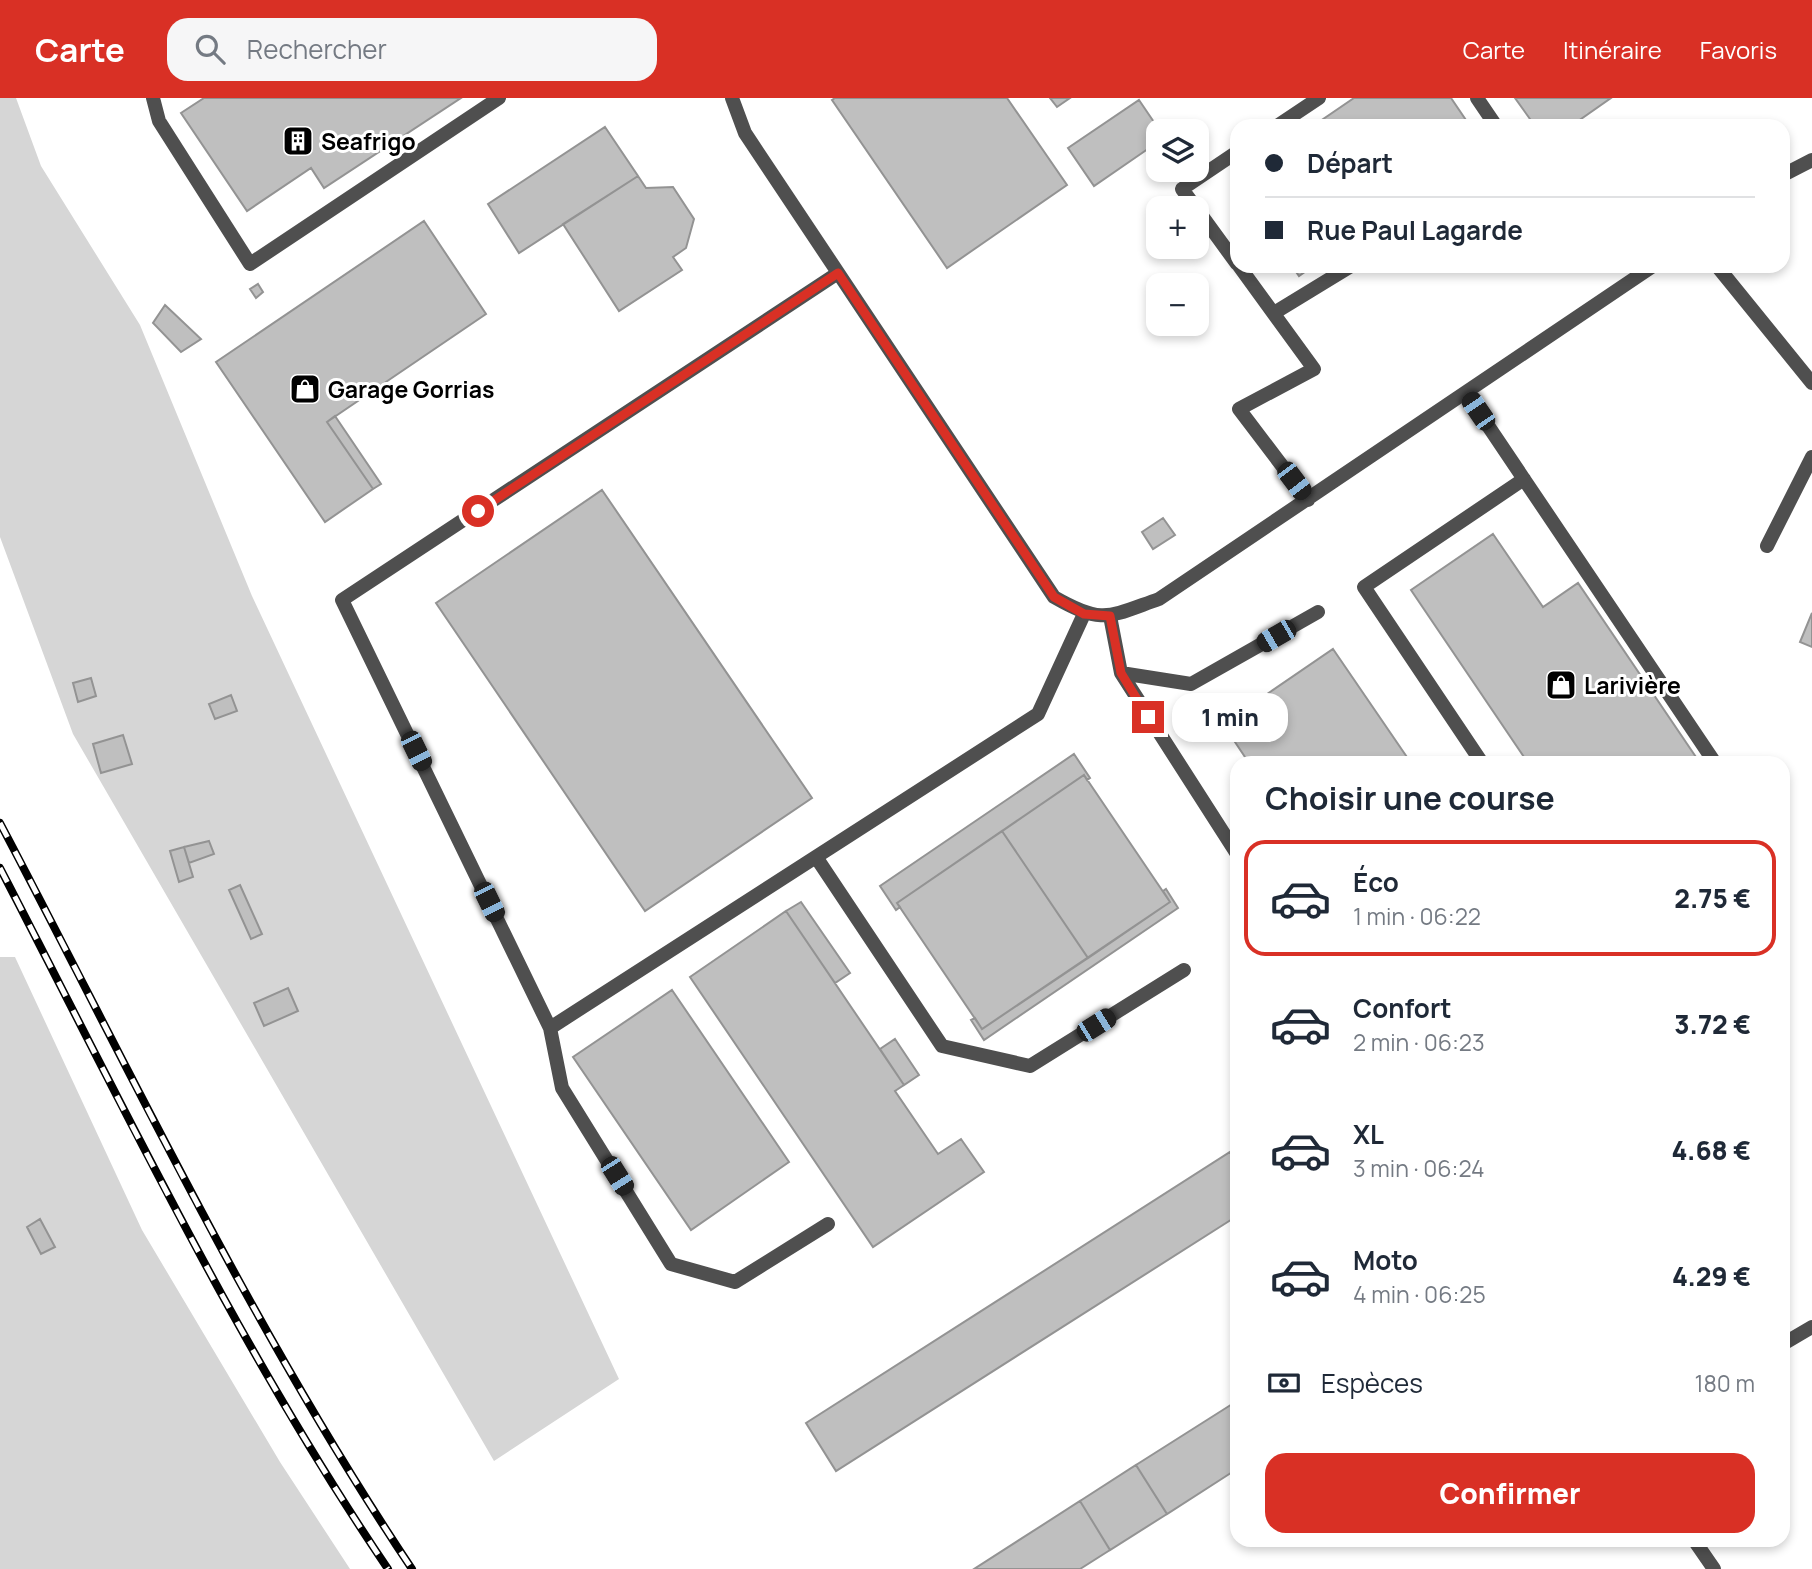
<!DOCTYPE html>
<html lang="fr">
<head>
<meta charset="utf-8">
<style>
  body { margin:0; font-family:Manrope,sans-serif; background:#f6f6f7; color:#1f2937; height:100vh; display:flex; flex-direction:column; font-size:26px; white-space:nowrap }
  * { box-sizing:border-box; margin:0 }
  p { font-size:23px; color:#747a83 }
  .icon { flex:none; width:38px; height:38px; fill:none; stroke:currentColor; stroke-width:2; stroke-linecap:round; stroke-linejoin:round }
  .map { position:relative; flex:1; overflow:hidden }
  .details { position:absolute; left:1230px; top:658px; width:560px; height:791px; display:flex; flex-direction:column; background:#fff; border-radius:21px; box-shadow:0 4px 10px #0003 }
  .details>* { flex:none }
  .banner { position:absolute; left:1230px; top:21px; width:560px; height:154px; border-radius:21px; box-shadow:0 4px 10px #0003; display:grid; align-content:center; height:154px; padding:0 35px; background:#fff }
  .fabs { position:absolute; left:1146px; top:21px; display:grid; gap:14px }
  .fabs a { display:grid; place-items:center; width:63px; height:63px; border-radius:14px; background:#fff; box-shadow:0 4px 10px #0003; font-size:35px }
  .end { position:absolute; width:32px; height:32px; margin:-16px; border:9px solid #d93025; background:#fff; box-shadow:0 0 0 4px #fff }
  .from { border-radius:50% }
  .bubble { position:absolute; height:49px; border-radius:21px; background:#fff; box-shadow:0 4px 10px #0003; font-size:23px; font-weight:800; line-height:49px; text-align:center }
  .car { position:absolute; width:21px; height:42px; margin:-21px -10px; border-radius:9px; box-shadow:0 0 5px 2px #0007; background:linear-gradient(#222 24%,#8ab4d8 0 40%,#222 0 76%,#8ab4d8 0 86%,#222 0) }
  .banner b { display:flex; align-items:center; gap:24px; height:66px; font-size:26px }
  .banner b+b { border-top:2px solid #e0e1e3 }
  .banner i { width:18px; height:18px; background:#1f2937 }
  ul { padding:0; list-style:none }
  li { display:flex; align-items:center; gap:21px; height:116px; margin:0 14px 10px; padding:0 21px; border:4px solid transparent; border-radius:21px }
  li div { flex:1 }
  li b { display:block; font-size:26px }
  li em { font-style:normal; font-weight:800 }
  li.current { border-color:#d93025 }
  li>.icon { width:63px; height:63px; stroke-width:1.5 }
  h2 { padding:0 35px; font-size:32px; line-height:84px }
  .pay { display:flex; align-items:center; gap:18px; height:77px; padding:0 35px; font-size:26px }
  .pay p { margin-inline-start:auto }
  .cta { display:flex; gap:14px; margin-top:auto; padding:14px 35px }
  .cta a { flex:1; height:80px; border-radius:21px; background:#d93025; color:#fff; font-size:28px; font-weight:800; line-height:80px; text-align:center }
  header { display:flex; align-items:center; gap:42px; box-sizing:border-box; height:98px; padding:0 35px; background:#d93025; color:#fff }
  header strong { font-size:33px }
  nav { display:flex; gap:38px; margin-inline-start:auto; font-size:24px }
  .search { width:490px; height:63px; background:#f6f6f7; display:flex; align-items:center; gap:18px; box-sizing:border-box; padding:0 24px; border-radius:21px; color:#747a83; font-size:26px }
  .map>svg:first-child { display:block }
  .garden { fill:#d6d6d6 }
  .building { fill:#bfbfbf; stroke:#939393; stroke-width:2 }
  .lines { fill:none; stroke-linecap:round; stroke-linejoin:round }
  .lane { stroke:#4f4f4f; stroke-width:14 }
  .street { stroke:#4f4f4f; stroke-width:14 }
  .rail-casing { stroke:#000; stroke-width:8 }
  .rail { stroke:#fff; stroke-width:5; stroke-dasharray:16; stroke-linecap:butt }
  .route { stroke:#d93025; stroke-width:9 }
  .labels { text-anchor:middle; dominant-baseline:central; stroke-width:6; stroke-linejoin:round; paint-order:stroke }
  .poi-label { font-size:23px; font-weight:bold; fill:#000; stroke:#fff; text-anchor:start }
</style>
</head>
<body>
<header>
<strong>Carte</strong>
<div class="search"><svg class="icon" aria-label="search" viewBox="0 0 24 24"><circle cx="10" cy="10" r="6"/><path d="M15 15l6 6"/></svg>Rechercher</div>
<nav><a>Carte</a><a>Itinéraire</a><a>Favoris</a></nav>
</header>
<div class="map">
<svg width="1812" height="1471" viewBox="0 0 1812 1471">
  <rect width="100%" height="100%" fill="#fff"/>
  <path class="garden" d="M 0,0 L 16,0 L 41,68 L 140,227 L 252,498 L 619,1281 L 494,1363 L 73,636 L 0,439 Z
    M 0,859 L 15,859 L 142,1132 L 280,1364 L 350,1471 L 0,1471 Z"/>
  <path class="building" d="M 204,0 L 461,0 L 324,90 L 311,70 L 247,113 L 181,15 Z
    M 835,0 L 1007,0 L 1067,87 L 947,170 L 832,2 Z
    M 1050,0 L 1070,0 L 1057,9 Z
    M 1354,0 L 1451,0 L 1470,28 L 1313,28 Z
    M 1515,0 L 1611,0 L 1571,28 L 1535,28 Z
    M 1139,2 L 1160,33 L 1158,44 L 1094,88 L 1068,50 Z
    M 605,29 L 638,78 L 519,155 L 488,106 Z
    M 638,78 L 646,90 L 673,89 L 694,121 L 686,150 L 673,159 L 682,172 L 619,213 L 563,126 Z
    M 424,123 L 486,216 L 327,324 L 373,391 L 325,424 L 216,264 Z
    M 1292,168 L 1313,168 L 1299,178 Z
    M 258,186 L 263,194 L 256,200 L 250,191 Z
    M 165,207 L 201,241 L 181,254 L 153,225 Z
    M 335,318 L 381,386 L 373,391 L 327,324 Z
    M 602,392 L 812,700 L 645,813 L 436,505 Z
    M 1163,420 L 1175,437 L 1153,451 L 1142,434 Z
    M 1493,436 L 1543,509 L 1578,485 L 1700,665 L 1528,665 L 1411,492 Z
    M 1812,515 L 1812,549 L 1800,544 Z
    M 1333,551 L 1411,665 L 1249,665 L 1223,626 Z
    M 91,580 L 96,598 L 78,604 L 73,585 Z
    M 231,597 L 237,613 L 215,621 L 209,606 Z
    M 123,637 L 132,666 L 101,675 L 93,646 Z
    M 1074,656 L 1090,680 L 1087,682 L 1084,677 L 897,805 L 900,809 L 896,812 L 880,788 Z
    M 1084,677 L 1170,804 L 1088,860 L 1002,733 Z
    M 1002,733 L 1088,860 L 982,931 L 897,805 Z
    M 209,743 L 214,756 L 189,765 L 184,749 Z
    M 184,749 L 193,779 L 179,784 L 170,753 Z
    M 240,787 L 262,836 L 251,841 L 229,792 Z
    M 1166,791 L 1178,810 L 984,942 L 971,922 L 975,920 L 982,931 L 1170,804 L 1163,793 Z
    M 801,804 L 850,875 L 835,885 L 786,813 Z
    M 786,813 L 904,987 L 895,993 L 938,1056 L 961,1041 L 984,1074 L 873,1149 L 690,879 Z
    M 288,890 L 298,913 L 264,928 L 254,905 Z
    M 672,892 L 789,1064 L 691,1132 L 573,959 Z
    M 895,941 L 919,977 L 904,987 L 880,951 Z
    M 1230,1054 L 1237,1065 L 1237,1118 L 836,1373 L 806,1325 Z
    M 40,1121 L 55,1149 L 41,1156 L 27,1129 Z
    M 1237,1303 L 1237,1371 L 1167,1416 L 1136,1367 Z
    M 1136,1367 L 1167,1416 L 1110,1452 L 1080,1403 Z
    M 1080,1403 L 1110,1452 L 1080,1471 L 974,1471 Z"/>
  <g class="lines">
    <path class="lane" d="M 153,0 L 159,23 L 250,166 L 499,0
      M 732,0 L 745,35 L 1054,499 C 1103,527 1108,519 1159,501 L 1653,168
      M 1477,0 L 1496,28
      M 1277,28 L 1319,0
      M 1783,77 L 1812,62
      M 1196,110 L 1182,91 L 1237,54
      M 1197,111 L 1237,166
      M 1239,168 L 1314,271 L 1239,311 L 1308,402
      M 1717,168 L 1812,285
      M 838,175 L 342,502 L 550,930 L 1038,616 L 1084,516
      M 1274,215 L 1351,168
      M 1466,295 L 1715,665
      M 1767,448 L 1812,359
      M 1110,518 L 1121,575 L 1237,756
      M 1121,575 L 1191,586 L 1318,514
      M 1482,665 L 1364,489 L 1524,381
      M 816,759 L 942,948 L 1030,968 L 1184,872
      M 550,930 L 562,990 L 671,1166 L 735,1184 L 828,1126
      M 1783,1246 L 1812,1229"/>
    <path class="street" d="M 1694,1442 L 1714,1471"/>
    <g class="rail-casing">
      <path id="rail" d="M 0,725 C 132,976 254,1235 412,1471
        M 0,770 C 123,1007 238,1250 388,1471"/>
    </g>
    <use href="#rail" class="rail"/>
  </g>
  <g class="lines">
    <path class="route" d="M 478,413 L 838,175 L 1054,499 L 1084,516 L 1110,518 L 1121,575 L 1148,619"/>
  </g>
  <defs>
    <g id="building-square" transform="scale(1.575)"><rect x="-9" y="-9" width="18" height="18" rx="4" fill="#000" stroke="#fff"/><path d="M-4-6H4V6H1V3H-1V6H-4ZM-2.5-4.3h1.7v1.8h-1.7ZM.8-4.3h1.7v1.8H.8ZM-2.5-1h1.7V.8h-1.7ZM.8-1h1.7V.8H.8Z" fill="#fff"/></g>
    <g id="shop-square" transform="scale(1.575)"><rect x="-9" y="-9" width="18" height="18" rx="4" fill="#000" stroke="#fff"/><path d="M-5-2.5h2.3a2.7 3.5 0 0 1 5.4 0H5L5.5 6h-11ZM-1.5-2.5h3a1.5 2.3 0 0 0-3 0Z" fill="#fff"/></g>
  </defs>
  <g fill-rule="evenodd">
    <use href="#building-square" x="298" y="43"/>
    <use href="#shop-square" x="305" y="291"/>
    <use href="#shop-square" x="1561" y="587"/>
  </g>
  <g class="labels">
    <g class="poi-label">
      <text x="321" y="43">Seafrigo</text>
      <text x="328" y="291">Garage Gorrias</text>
      <text x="1584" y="587">Larivière</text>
    </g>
  </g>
</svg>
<div class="fabs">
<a><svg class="icon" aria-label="layers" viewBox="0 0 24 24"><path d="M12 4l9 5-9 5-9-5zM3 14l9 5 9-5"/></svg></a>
<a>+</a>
<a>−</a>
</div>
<i class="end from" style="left:478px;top:413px"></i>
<i class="end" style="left:1148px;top:619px"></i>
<div class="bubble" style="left:1172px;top:595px;width:116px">1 min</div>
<i class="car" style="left:1478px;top:313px;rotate:326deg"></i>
<i class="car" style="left:1294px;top:383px;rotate:143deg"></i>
<i class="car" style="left:1276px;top:538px;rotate:240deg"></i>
<i class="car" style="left:416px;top:653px;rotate:154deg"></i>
<i class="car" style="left:489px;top:804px;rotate:154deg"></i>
<i class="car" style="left:1096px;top:927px;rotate:58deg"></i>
<i class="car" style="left:617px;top:1078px;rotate:148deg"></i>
<div class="banner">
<b><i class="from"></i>Départ</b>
<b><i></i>Rue Paul Lagarde</b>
</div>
<section class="details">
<h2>Choisir une course</h2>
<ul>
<li class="current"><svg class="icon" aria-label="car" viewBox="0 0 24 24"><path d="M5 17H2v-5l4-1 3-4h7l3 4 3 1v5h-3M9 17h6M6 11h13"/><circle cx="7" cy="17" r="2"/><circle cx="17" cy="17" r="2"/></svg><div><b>Éco</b><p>1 min · 06:22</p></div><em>2.75 €</em></li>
<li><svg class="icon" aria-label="car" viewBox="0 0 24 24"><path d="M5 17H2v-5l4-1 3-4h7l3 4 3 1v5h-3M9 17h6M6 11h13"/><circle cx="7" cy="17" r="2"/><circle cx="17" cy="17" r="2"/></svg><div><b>Confort</b><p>2 min · 06:23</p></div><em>3.72 €</em></li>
<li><svg class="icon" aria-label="car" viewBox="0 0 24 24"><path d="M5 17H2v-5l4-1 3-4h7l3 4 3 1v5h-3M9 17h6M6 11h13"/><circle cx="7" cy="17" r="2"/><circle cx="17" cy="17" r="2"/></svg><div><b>XL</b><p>3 min · 06:24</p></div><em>4.68 €</em></li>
<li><svg class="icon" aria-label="car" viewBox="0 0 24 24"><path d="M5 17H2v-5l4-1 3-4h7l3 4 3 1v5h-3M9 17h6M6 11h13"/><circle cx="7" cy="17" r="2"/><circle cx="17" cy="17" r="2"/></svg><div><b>Moto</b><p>4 min · 06:25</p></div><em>4.29 €</em></li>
</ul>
<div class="pay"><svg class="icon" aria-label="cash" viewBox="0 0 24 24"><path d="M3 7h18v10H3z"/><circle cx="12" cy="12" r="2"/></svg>Espèces<p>180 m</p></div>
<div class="cta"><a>Confirmer</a></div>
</section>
</div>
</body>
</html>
